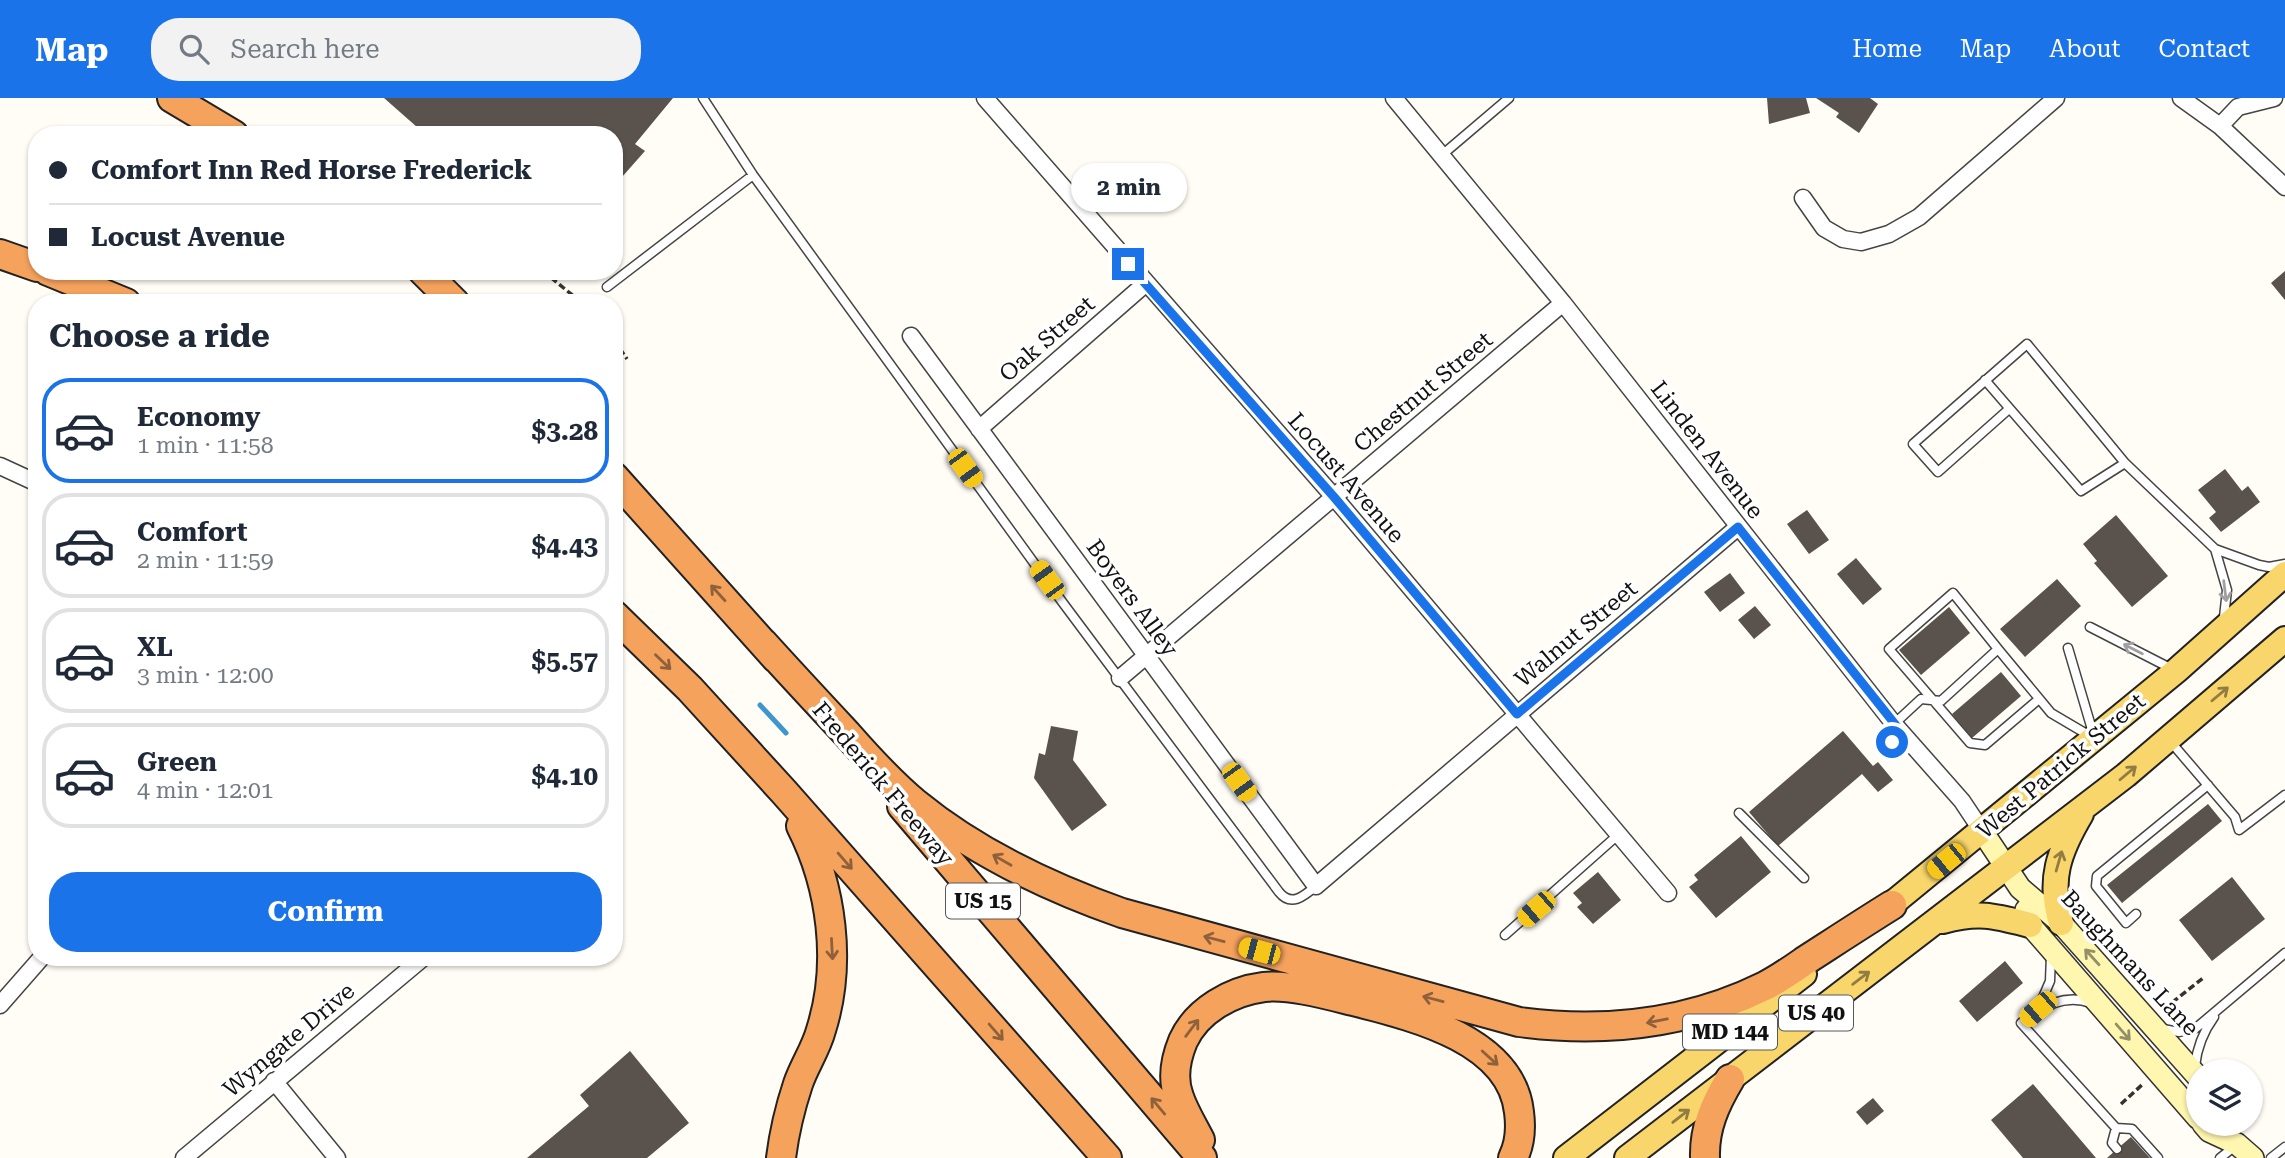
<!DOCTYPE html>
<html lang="en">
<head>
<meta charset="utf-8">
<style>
  body { margin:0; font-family:"Roboto Serif",serif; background:#f2f2f3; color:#1f2937; height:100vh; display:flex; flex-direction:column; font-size:26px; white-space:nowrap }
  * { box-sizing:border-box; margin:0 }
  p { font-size:23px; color:#747a83 }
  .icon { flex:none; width:38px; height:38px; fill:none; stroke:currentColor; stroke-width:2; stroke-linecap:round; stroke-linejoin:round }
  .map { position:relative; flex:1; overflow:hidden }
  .side { position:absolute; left:28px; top:196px; width:595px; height:672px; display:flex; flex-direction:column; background:#fff; border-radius:28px; box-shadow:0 2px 5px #0004 }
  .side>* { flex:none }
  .guide { position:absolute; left:28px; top:28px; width:595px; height:154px; border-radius:28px; box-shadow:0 2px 5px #0004; display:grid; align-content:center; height:154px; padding:0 21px; background:#fff }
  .controls { position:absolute; left:2186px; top:961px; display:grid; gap:14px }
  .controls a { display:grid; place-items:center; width:77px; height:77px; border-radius:50%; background:#fff; box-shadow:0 2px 5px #0004; font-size:35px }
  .end { position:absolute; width:32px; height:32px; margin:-16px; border:9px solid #1a73e8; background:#fff; box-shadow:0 0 0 4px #fff }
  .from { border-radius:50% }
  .bubble { position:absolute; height:49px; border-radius:24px; background:#fff; box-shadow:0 2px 5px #0004; font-size:23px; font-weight:700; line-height:49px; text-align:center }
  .car { position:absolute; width:21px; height:42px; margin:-21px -10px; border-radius:9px; box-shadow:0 0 5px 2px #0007; background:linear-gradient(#f5c518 24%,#345 0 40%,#f5c518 0 76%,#345 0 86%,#f5c518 0) }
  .guide b { display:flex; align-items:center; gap:24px; height:66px; font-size:26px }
  .guide b+b { border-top:2px solid #e0e1e3 }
  .guide i { width:18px; height:18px; background:#1f2937 }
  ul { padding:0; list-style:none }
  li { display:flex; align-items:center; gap:21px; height:105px; margin:0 14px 10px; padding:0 7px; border:4px solid #e0e1e3; border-radius:28px }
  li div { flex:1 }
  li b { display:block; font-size:26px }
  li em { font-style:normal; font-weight:700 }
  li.current { border-color:#1a73e8 }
  li>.icon { width:63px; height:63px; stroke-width:1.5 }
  h2 { padding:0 21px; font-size:32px; line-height:84px }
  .primary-button { display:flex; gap:14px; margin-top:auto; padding:14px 21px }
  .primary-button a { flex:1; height:80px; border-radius:28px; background:#1a73e8; color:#fff; font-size:28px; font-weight:700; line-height:80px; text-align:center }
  header { display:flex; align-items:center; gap:42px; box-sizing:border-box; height:98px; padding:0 35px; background:#1a73e8; color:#fff }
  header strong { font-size:33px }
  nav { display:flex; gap:38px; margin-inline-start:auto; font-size:24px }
  .search { width:490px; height:63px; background:#f2f2f3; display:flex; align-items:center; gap:18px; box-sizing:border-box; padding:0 24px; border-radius:28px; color:#747a83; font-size:26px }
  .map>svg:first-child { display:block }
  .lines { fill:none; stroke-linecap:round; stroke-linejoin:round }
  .stream { stroke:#3f96cf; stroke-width:5 }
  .building { fill:#5a524d }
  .service-casing { stroke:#444; stroke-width:11 }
  .minor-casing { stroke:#444; stroke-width:19 }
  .secondary-casing { stroke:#333; stroke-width:24 }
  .primary-casing { stroke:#222; stroke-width:28 }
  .motorway-casing { stroke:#222; stroke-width:32 }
  .path { stroke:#333; stroke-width:3.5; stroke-dasharray:7 3.5; stroke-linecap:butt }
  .service { stroke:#fff; stroke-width:8 }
  .minor { stroke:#fff; stroke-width:16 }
  .secondary { stroke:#fff6b0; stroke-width:21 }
  .primary { stroke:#f9d66b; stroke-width:24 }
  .motorway { stroke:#f5a25d; stroke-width:28 }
  .oneway { stroke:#a0a0a0 }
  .oneway2 { stroke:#8e613b }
  .oneway3 { stroke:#917d42 }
  .oneway4 { stroke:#948f68 }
  .route { stroke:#1a73e8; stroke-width:9 }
  .labels { text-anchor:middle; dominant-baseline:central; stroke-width:7; stroke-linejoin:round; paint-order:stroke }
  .shield { fill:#fff; stroke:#585858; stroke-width:2 }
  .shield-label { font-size:21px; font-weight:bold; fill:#111 }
  .street-label { font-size:23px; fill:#111; stroke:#fff }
</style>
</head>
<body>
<header>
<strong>Map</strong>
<div class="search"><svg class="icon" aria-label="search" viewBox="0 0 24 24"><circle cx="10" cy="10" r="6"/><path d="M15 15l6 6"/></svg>Search here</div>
<nav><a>Home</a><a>Map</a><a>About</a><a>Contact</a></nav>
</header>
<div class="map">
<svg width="2285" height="1060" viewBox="0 0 2285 1060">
  <rect width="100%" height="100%" fill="#fffdf5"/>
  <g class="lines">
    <path class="stream" d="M 760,607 L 786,635"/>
  </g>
  <path class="building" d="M 384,0 L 673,0 L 635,46 L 645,53 L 614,88 L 614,37 L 426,37 Z
    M 1767,0 L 1806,0 L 1810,15 L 1769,26 Z
    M 1816,0 L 1870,0 L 1878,6 L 1859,35 L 1836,19 L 1839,15 Z
    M 2285,173 L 2285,202 L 2271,185 Z
    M 2225,371 L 2242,393 L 2248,388 L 2260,404 L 2221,434 L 2209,420 L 2216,414 L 2198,392 Z
    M 1807,412 L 1829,442 L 1809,456 L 1787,426 Z
    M 2116,417 L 2168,478 L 2132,509 L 2094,465 L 2097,463 L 2083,446 Z
    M 1856,460 L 1882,491 L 1863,507 L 1837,476 Z
    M 1730,475 L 1745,495 L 1720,514 L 1704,494 Z
    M 2057,481 L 2081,508 L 2025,559 L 2000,531 Z
    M 1755,508 L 1771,527 L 1754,541 L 1738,522 Z
    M 1949,509 L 1970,535 L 1921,577 L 1899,552 Z
    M 2001,574 L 2021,598 L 1972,640 L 1952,616 Z
    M 1051,628 L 1078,633 L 1073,662 L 1107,707 L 1072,733 L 1034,680 L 1039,655 L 1045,657 Z
    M 1843,633 L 1873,668 L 1878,664 L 1893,682 L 1878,694 L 1862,676 L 1778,748 L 1749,714 Z
    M 2208,706 L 2222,723 L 2122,805 L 2107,787 Z
    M 1741,738 L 1771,774 L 1716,820 L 1689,789 L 1698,782 L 1694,777 Z
    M 1598,774 L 1621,802 L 1593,826 L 1577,809 L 1582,805 L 1573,795 Z
    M 2232,779 L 2265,821 L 2212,863 L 2179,822 Z
    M 2005,863 L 2023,885 L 1977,924 L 1959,903 Z
    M 630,953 L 689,1025 L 647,1060 L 527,1060 L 589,1008 L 580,997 Z
    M 2033,986 L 2096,1060 L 2023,1060 L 1991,1022 Z
    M 1873,1000 L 1884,1013 L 1867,1027 L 1856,1014 Z
    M 2131,1039 L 2150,1060 L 2107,1060 L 2117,1051 Z"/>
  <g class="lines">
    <g class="service-casing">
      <path id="service" d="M 703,0 L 753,77 L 1063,505 L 1279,794 C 1291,809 1303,799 1316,788
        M 1442,57 L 1509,0
        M 607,189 L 753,77
        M 1985,282 L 2081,393 L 2125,365
        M 2009,311 L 1938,374 L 1913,346 L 2027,246 L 2125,365 L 2215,451 L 2259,467 L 2269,469 L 2285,466
        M 2215,451 L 2227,492 L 2224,519
        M 2090,529 L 2174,572
        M 2068,550 L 2093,635
        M 1998,551 L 1953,495 L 1889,551 L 1970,645 L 1985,647 L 2039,601
        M 1894,626 L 1921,601 L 1941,603 L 1998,551 L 2051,615 L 2090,638
        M 2170,643 L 2235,719 L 2239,732 L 2285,697
        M 1739,715 L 1804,780
        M 2136,816 L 2126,825 L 2096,788 L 2097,778 L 2208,687
        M 1505,837 L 1619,736
        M 2091,905 C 2065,895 2041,908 2021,925 L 2116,1030 L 2132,1031 L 2158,1060
        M 2038,911 L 2050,883 L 2051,857
        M 2163,931 L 2179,934 L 2196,930 L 2285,855
        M 2195,968 C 2197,950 2203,934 2214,919
        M 2116,1030 L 2112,1045 L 2117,1051
        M 2220,1060 L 2235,1048
        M 2271,1060 L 2285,1049"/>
    </g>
    <g class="minor-casing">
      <path id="minor" d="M 985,0 L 1334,399 L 1668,795
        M 1394,0 L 1563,205 L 1894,626 L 1962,703 L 1982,733
        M 2181,0 L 2220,28 L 2285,89
        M 2220,28 L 2238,9 L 2274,0
        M 1803,100 L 1824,130 L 1843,141 L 1861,144 L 1889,136 L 1919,119 L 2056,0
        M 911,238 L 1316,788 L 1738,429
        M 979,331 L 1145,186
        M 0,368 L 37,385
        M 1120,580 L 1563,205
        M 0,907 L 42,859
        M 274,983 L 337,1060
        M 184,1060 L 424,859"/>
    </g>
    <g class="secondary-casing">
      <path id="secondary" d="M 1982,733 L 2020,790 L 2061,825 L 2198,979
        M 2026,812 L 2030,827 L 2198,1020
        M 2203,1026 L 2209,1033 L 2237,1046 L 2253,1060"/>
    </g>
    <g class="primary-casing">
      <path id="primary" d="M 1876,819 L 2176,573 L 2285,476
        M 1943,823 C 1979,813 1995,818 2030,827
        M 2061,825 C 2048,782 2059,753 2081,716
        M 1566,1060 L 1804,876
        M 1627,1060 L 2126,677 L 2285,541"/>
    </g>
    <g class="motorway-casing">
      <path id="motorway" d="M 172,0 L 234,37
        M 0,156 L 37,169
        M 48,173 L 126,205
        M 423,173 L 455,205
        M 614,379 L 776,560
        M 614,517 L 690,591 L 784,694 L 1107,1060
        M 763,545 C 791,576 819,606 847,636 C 868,660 890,684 915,705 C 976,755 1048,789 1122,815 L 1519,924 C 1603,935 1688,926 1765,888 C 1779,881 1793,871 1806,862 C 1834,844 1863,825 1892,807
        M 902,708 L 1202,1060
        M 1200,1042 C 1193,1028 1184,1014 1179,999 C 1172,981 1176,960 1183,943 C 1197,912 1232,893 1264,889 C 1289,886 1329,897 1353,903 C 1412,918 1511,941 1519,1014 C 1521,1029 1520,1046 1513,1060
        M 781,1060 C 784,1036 790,1010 798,986 C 804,968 816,951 821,932 C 842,866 832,789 801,728
        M 1705,1060 C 1704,1030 1715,1006 1730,981"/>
    </g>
    <path class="path" d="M 543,173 L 582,205
      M 614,242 L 627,261
      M 2164,911 L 2203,880
      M 2121,1006 L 2144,985"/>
    <use href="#service" class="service"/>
    <use href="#minor" class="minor"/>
    <use href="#secondary" class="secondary"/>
    <use href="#primary" class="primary"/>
    <use href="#motorway" class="motorway"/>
  </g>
  <defs><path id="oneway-shaft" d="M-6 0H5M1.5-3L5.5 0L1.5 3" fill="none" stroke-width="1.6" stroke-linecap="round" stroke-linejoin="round" transform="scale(1.75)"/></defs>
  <g class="oneway">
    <use href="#oneway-shaft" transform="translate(2225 493) rotate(83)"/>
    <use href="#oneway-shaft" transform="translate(2133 551) rotate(-153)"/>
  </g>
  <g class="oneway2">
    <use href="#oneway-shaft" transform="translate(718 495) rotate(-132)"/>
    <use href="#oneway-shaft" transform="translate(663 564) rotate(44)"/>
    <use href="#oneway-shaft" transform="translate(1002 762) rotate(-150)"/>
    <use href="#oneway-shaft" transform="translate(845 763) rotate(49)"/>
    <use href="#oneway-shaft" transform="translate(1214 841) rotate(-165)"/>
    <use href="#oneway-shaft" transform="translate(832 851) rotate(87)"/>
    <use href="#oneway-shaft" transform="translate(1433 901) rotate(-165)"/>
    <use href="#oneway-shaft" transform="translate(1657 923) rotate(169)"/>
    <use href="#oneway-shaft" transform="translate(1192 930) rotate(-53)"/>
    <use href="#oneway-shaft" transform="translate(996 934) rotate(49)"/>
    <use href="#oneway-shaft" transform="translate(1490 960) rotate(42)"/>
    <use href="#oneway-shaft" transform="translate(1158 1008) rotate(-130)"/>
  </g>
  <g class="oneway3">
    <use href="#oneway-shaft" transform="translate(2220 596) rotate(-40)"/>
    <use href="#oneway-shaft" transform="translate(2128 675) rotate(-40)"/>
    <use href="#oneway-shaft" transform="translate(2059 763) rotate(-74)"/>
    <use href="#oneway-shaft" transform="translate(1861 880) rotate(-37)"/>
    <use href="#oneway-shaft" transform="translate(1681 1018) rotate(-38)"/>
  </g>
  <g class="oneway4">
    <use href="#oneway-shaft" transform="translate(2092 859) rotate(-132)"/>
    <use href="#oneway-shaft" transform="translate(2123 934) rotate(49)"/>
  </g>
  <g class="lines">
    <path class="route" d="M 1128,166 L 1334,399 L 1517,616 L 1738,429 L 1902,635 L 1892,644"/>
  </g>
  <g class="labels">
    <g class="shield">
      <rect x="946" y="785.5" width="74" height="35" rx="5"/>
      <rect x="1779" y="897.5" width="74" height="35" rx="5"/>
      <rect x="1683" y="916.5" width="94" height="35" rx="5"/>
    </g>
    <g class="shield-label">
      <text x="983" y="803">US 15</text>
      <text x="1816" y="915">US 40</text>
      <text x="1730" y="934">MD 144</text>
    </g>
    <g class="street-label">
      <text transform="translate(1047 241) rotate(-41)">Oak Street</text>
      <text transform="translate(1423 294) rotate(-40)">Chestnut Street</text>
      <text transform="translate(1707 352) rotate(52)">Linden Avenue</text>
      <text transform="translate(1346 380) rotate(49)">Locust Avenue</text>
      <text transform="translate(1132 500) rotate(54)">Boyers Alley</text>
      <text transform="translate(1576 536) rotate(-40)">Walnut Street</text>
      <text transform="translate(2061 668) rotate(-40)">West Patrick Street</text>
      <text transform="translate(883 686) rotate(50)">Frederick Freeway</text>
      <text transform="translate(2130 865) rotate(47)">Baughmans Lane</text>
      <text transform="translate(289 942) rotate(-40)">Wyngate Drive</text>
    </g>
  </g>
</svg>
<div class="controls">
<a><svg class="icon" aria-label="layers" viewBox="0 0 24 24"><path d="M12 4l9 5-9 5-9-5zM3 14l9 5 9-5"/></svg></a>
</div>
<i class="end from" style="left:1892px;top:644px"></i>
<i class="end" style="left:1128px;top:166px"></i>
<div class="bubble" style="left:1071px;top:65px;width:116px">2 min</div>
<i class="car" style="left:965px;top:370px;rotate:144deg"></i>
<i class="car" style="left:1047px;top:482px;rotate:324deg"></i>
<i class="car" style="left:1239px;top:684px;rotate:144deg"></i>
<i class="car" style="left:1946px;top:763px;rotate:231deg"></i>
<i class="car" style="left:1536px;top:811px;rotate:229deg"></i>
<i class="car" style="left:1259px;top:853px;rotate:285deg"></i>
<i class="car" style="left:2038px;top:911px;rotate:229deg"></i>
<div class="guide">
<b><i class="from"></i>Comfort Inn Red Horse Frederick</b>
<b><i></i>Locust Avenue</b>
</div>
<section class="side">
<h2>Choose a ride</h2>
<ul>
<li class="current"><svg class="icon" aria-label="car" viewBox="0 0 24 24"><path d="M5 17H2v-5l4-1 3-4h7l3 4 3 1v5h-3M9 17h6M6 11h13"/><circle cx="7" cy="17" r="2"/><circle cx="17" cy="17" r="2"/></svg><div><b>Economy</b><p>1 min · 11:58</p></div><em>$3.28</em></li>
<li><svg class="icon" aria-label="car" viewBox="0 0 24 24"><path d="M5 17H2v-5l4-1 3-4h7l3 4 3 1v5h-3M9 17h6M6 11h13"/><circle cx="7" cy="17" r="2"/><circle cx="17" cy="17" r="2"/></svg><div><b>Comfort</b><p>2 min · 11:59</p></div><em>$4.43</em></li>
<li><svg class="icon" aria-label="car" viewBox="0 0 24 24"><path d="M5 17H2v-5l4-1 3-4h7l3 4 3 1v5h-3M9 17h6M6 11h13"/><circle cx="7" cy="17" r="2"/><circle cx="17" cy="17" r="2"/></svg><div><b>XL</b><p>3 min · 12:00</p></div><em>$5.57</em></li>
<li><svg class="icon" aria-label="car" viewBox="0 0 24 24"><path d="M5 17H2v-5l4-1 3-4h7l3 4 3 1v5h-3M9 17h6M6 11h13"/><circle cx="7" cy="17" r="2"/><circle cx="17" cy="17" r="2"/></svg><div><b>Green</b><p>4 min · 12:01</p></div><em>$4.10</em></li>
</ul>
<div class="primary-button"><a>Confirm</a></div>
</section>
</div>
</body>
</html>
